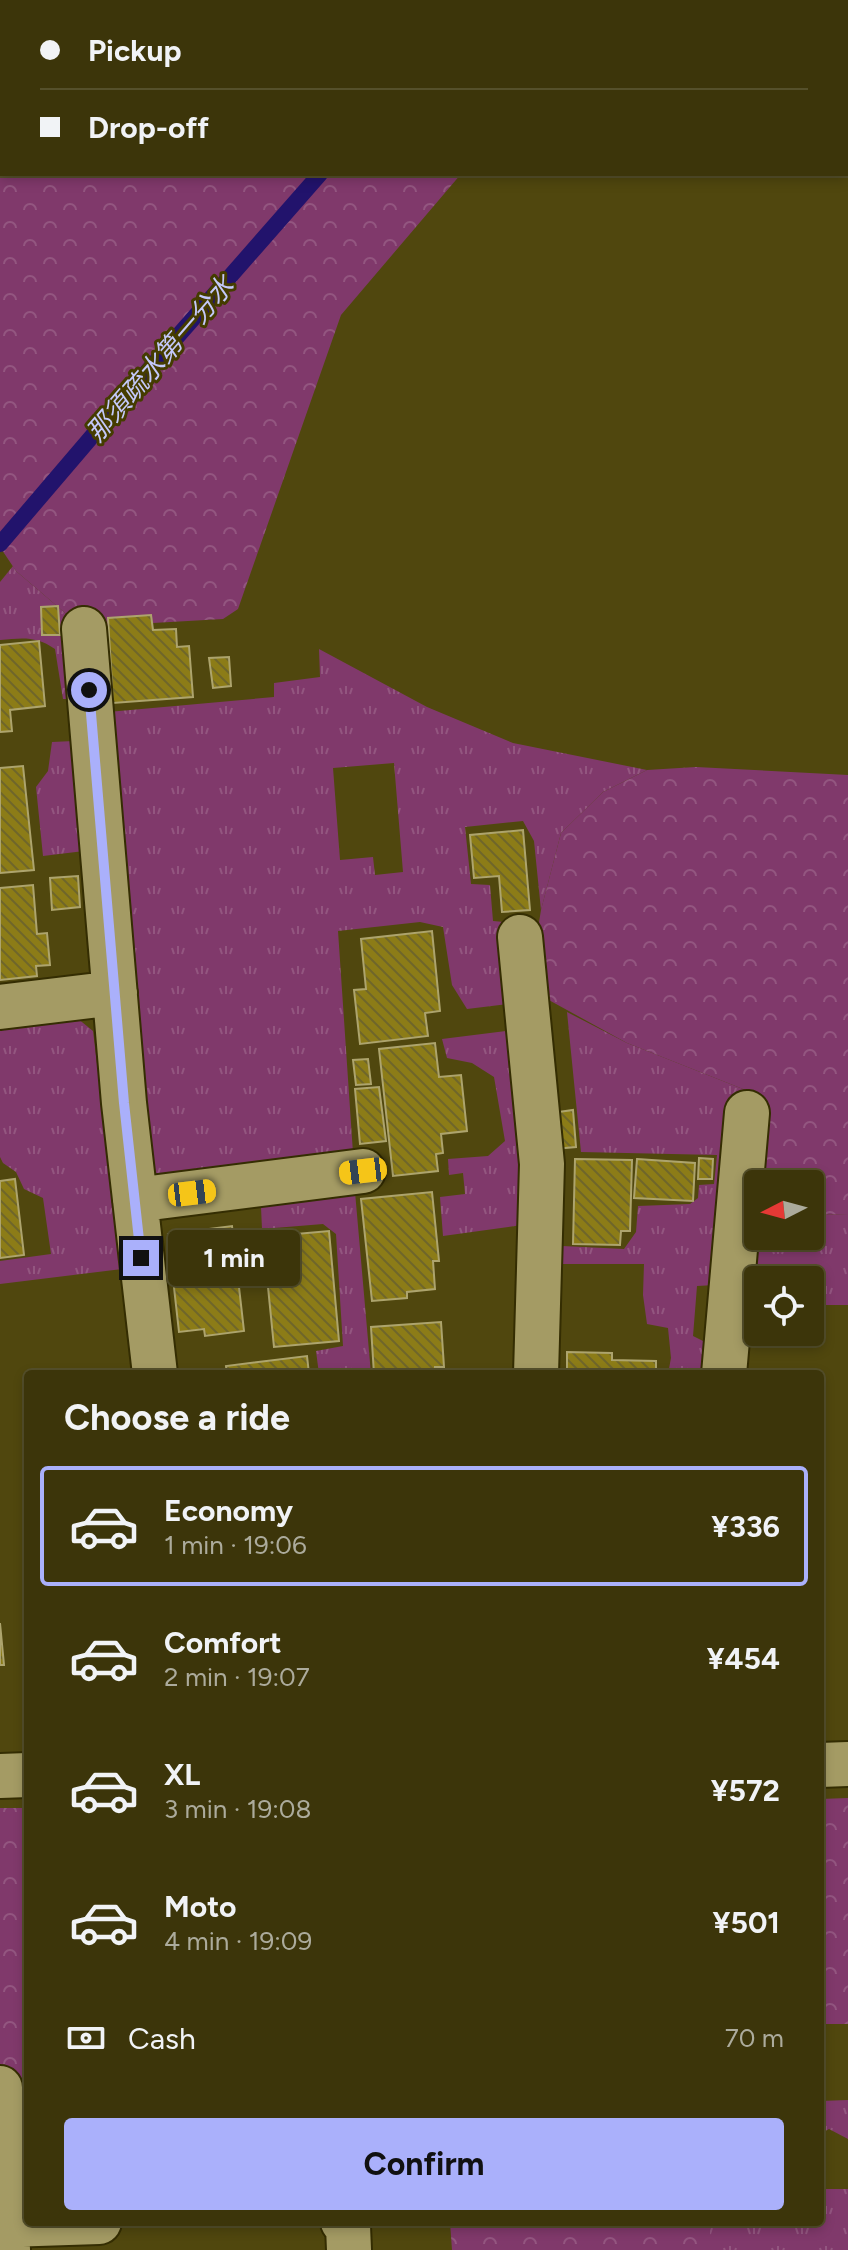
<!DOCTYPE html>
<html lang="en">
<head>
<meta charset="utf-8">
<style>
  body { margin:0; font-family:Figtree,"Noto Sans JP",sans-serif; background:#474018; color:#f1f3f6; height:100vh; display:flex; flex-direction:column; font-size:30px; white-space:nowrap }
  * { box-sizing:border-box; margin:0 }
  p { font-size:26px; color:#acab9c }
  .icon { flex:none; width:44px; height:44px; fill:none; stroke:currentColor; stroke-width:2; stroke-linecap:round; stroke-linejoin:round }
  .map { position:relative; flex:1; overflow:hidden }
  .side { position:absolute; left:24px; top:1370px; width:800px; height:856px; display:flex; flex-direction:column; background:#3c350a; border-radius:8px; box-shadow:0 4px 12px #0003,0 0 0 2px #55502b }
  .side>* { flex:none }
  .top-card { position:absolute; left:0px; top:0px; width:848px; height:176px; box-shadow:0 4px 12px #0003,0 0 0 2px #55502b; display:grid; align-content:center; height:176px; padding:0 40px; background:#3c350a }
  .needle { width:52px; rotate:264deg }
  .buttons { position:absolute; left:744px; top:1170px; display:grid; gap:16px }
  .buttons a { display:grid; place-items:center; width:80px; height:80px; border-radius:8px; background:#3c350a; box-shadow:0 4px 12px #0003,0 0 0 2px #55502b; font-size:40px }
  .end { position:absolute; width:36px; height:36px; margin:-18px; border:10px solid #aab0fb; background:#111; box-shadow:0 0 0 4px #111 }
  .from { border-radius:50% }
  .bubble { position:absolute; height:56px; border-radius:8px; background:#3c350a; box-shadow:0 4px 12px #0003,0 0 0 2px #55502b; font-size:26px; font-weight:700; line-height:56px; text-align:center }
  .car { position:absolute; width:24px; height:48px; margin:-24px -12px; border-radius:10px; box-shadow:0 0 6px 2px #0007; background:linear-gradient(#f5c518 24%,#345 0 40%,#f5c518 0 76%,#345 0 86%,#f5c518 0) }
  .top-card b { display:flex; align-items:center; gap:28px; height:76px; font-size:30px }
  .top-card b+b { border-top:2px solid #55502b }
  .top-card i { width:20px; height:20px; background:#f1f3f6 }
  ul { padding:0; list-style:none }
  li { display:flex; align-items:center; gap:24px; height:120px; margin:0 16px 12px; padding:0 24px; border:4px solid transparent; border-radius:8px }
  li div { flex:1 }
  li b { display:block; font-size:30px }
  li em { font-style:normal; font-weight:700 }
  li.active { border-color:#aab0fb }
  li>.icon { width:72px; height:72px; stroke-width:1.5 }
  h2 { padding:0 40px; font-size:36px; line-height:96px }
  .pay { display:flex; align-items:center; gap:20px; height:88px; padding:0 40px; font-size:30px }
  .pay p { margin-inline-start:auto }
  .button { display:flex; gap:16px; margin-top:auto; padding:16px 40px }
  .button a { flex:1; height:92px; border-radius:8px; background:#aab0fb; color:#111; font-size:32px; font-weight:700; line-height:92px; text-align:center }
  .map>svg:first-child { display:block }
  .grass { fill:url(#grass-tufts); fill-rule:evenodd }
  .forest { fill:url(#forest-crowns) }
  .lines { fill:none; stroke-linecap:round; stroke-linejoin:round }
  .stream { stroke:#22136c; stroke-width:16 }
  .building { fill:url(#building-back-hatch); stroke:#ada46d; stroke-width:2 }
  .minor-casing { stroke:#342d02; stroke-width:48 }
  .minor { stroke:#a49b64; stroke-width:44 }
  .route { stroke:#aab0fb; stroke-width:10 }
  .labels { text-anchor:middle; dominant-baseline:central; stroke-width:6; stroke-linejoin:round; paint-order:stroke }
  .water-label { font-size:26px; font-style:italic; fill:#c4c9fb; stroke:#453c00 }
</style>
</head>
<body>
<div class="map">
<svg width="848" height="2250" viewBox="0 0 848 2250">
  <defs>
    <pattern id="grass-tufts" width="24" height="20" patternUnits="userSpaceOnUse" patternTransform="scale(2)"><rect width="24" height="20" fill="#80396b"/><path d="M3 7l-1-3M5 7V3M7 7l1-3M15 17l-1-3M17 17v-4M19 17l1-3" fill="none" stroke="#935680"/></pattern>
    <pattern id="forest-crowns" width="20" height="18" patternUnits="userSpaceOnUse" patternTransform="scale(2)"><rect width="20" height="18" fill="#80396b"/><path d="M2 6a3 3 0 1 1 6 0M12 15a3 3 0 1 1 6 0" fill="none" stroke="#935680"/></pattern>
    <pattern id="building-back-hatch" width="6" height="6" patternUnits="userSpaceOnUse" patternTransform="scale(2)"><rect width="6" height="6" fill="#8c7c17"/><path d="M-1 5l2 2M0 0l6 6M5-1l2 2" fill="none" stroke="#6f662a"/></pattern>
  </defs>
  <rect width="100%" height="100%" fill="#50470e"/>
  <path class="grass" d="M 13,566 L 16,571 L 71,618 L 76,699 L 63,699 L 55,649 C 36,636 23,638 0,640 L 0,582 Z
    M 319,649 L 427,707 L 513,743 L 647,770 L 603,792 L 561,833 L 541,910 L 534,841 L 523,821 L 465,827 L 471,884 L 490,885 L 493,921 L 504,922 L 515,1003 L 467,1009 L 452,985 L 443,927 L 420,922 L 338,931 L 353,1153 L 158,1177 L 145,1170 L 108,712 L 274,697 L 274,683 L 320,677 ZM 394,763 L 403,872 L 375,875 L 373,857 L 340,860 L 333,768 Z
    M 74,741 L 84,851 L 43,856 L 36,787 L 48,771 L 52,742 Z
    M 567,1012 L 627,1043 L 748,1091 L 754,1106 L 715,1285 L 697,1286 L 693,1336 L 709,1344 L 706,1374 L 668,1374 L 671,1358 L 668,1328 L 647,1324 L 643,1295 L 644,1264 L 562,1264 L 562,1246 L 624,1249 L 636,1232 L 638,1206 L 690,1204 L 698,1198 L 699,1185 L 714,1184 L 717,1155 L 581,1152 Z
    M 77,1018 L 93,1031 L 122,1269 L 0,1284 L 0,1261 L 51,1254 L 43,1198 L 24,1189 L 16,1172 L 3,1163 L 0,1157 L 0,1027 Z
    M 514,1030 L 525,1164 L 522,1225 L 443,1236 L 440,1197 L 465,1194 L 463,1173 L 449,1175 L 448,1159 L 488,1156 L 505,1141 L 494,1077 L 472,1063 L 447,1058 L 442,1039 Z
    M 355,1192 L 371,1374 L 319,1374 L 316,1351 L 343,1346 L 336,1234 L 323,1224 L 262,1229 L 261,1207 Z
    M 848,1214 L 848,1305 L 810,1305 L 810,1280 L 758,1280 L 758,1304 L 750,1304 L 758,1236 L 810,1236 L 810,1215 Z
    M 848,2100 L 848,2139 L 829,2129 L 820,2134 L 820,2101 Z
    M 820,2189 L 848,2189 L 848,2250 L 710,2250 L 710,2222 L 820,2222 Z"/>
  <path class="forest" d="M 0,0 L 834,0 L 829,2 L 2,2 L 2,174 L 461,174 L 341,315 L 238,609 L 223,619 L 100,626 L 71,618 L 16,571 L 0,547 Z
    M 696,767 L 848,775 L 848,1214 L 810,1215 L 810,1184 L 758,1184 L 754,1106 L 748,1091 L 627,1043 L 547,999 L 536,941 L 541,910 L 561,833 L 603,792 L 647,770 Z
    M 848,1798 L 848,2024 L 820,2024 L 820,1799 Z
    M 0,1808 L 28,1808 L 28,2103 L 12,2085 L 0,2083 Z
    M 450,2222 L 710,2222 L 710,2250 L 452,2250 Z"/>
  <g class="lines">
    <path class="stream" d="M 490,2 L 492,0
      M 0,544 L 170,345 L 320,174"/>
  </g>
  <path class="building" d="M 58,606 L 60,635 L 42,635 L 41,607 Z
    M 151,615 L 153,630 L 176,629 L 177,647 L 189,646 L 193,697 L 113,703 L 108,618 Z
    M 39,641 L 45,706 L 10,710 L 12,731 L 0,732 L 0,645 Z
    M 229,657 L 231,686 L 213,688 L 209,658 Z
    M 23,766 L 34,870 L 0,873 L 0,768 Z
    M 523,830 L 530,910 L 502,912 L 499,876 L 474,878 L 470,835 Z
    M 78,876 L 80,907 L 52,910 L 50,878 Z
    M 33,885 L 37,934 L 47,933 L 50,965 L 36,966 L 37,976 L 0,980 L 0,888 Z
    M 432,931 L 440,1011 L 425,1013 L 428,1036 L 360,1044 L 354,990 L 366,989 L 361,939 Z
    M 435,1043 L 439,1077 L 461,1075 L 467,1131 L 441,1134 L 443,1153 L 436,1154 L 438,1171 L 393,1176 L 379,1049 Z
    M 368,1059 L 371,1084 L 356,1085 L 353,1060 Z
    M 379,1087 L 386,1141 L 360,1144 L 355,1089 Z
    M 573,1110 L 576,1147 L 554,1149 L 551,1113 Z
    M 699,1158 L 713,1159 L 712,1179 L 698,1179 Z
    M 575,1159 L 632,1160 L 630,1231 L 621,1231 L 620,1245 L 573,1244 Z
    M 637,1159 L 695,1163 L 693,1201 L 634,1198 Z
    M 15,1179 L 24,1255 L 0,1258 L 0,1181 Z
    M 432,1192 L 439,1261 L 433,1261 L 435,1289 L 407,1292 L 407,1298 L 372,1301 L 361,1199 Z
    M 232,1226 L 244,1331 L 205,1336 L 204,1329 L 179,1332 L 168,1234 Z
    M 329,1231 L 339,1341 L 274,1347 L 263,1237 Z
    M 441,1322 L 444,1367 L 435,1367 L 435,1374 L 374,1374 L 371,1327 Z
    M 567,1352 L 612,1353 L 612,1360 L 656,1361 L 656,1374 L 567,1374 Z
    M 307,1356 L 309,1374 L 227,1374 L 226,1366 Z
    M 0,1623 L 4,1665 L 0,1665 Z"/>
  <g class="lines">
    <g class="minor-casing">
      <path id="minor" d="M 84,629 L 124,1103 L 155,1374
        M 520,937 L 542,1164 L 536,1374
        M 0,1007 L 115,993
        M 135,1200 L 363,1171
        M 724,1374 L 747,1113
        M 820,1765 L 848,1764
        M 0,1776 L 28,1775
        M 0,2088 L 8,2250
        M 343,2222 L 348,2226 L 349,2250
        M 7,2225 L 99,2222"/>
    </g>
    <use href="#minor" class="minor"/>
  </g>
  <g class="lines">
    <path class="route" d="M 89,690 L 124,1103 L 141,1258"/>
  </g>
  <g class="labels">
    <g class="water-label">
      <text transform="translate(160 359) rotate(-49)">那須疏水第一分水</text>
    </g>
  </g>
</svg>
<div class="buttons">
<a><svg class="needle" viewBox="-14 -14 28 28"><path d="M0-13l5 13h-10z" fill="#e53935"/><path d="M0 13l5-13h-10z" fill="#acab9c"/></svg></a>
<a><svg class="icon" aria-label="locate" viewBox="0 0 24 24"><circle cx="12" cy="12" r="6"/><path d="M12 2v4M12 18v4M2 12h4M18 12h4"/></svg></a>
</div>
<i class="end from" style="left:89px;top:690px"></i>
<i class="end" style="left:141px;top:1258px"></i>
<div class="bubble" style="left:168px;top:1230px;width:132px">1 min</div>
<i class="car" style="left:363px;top:1171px;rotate:263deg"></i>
<i class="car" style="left:192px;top:1193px;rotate:83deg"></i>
<div class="top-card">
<b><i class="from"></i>Pickup</b>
<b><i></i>Drop-off</b>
</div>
<section class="side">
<h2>Choose a ride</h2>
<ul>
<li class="active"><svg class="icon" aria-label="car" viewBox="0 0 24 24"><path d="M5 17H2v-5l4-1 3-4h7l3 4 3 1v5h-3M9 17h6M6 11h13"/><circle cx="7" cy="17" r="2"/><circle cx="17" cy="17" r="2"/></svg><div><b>Economy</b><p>1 min · 19:06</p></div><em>¥336</em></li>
<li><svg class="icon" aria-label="car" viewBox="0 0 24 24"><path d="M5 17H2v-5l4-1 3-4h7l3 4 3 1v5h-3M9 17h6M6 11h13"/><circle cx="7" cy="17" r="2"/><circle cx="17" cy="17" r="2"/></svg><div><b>Comfort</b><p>2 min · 19:07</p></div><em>¥454</em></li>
<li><svg class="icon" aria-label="car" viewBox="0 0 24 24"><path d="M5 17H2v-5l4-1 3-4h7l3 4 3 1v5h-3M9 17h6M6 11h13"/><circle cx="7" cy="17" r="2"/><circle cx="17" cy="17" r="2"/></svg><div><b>XL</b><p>3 min · 19:08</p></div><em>¥572</em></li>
<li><svg class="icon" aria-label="car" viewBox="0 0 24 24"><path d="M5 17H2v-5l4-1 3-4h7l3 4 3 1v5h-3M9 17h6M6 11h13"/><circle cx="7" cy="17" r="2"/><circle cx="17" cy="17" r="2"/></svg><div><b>Moto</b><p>4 min · 19:09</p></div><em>¥501</em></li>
</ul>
<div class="pay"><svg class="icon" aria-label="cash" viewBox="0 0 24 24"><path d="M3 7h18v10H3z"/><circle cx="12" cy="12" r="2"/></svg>Cash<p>70 m</p></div>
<div class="button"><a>Confirm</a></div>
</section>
</div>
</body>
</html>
